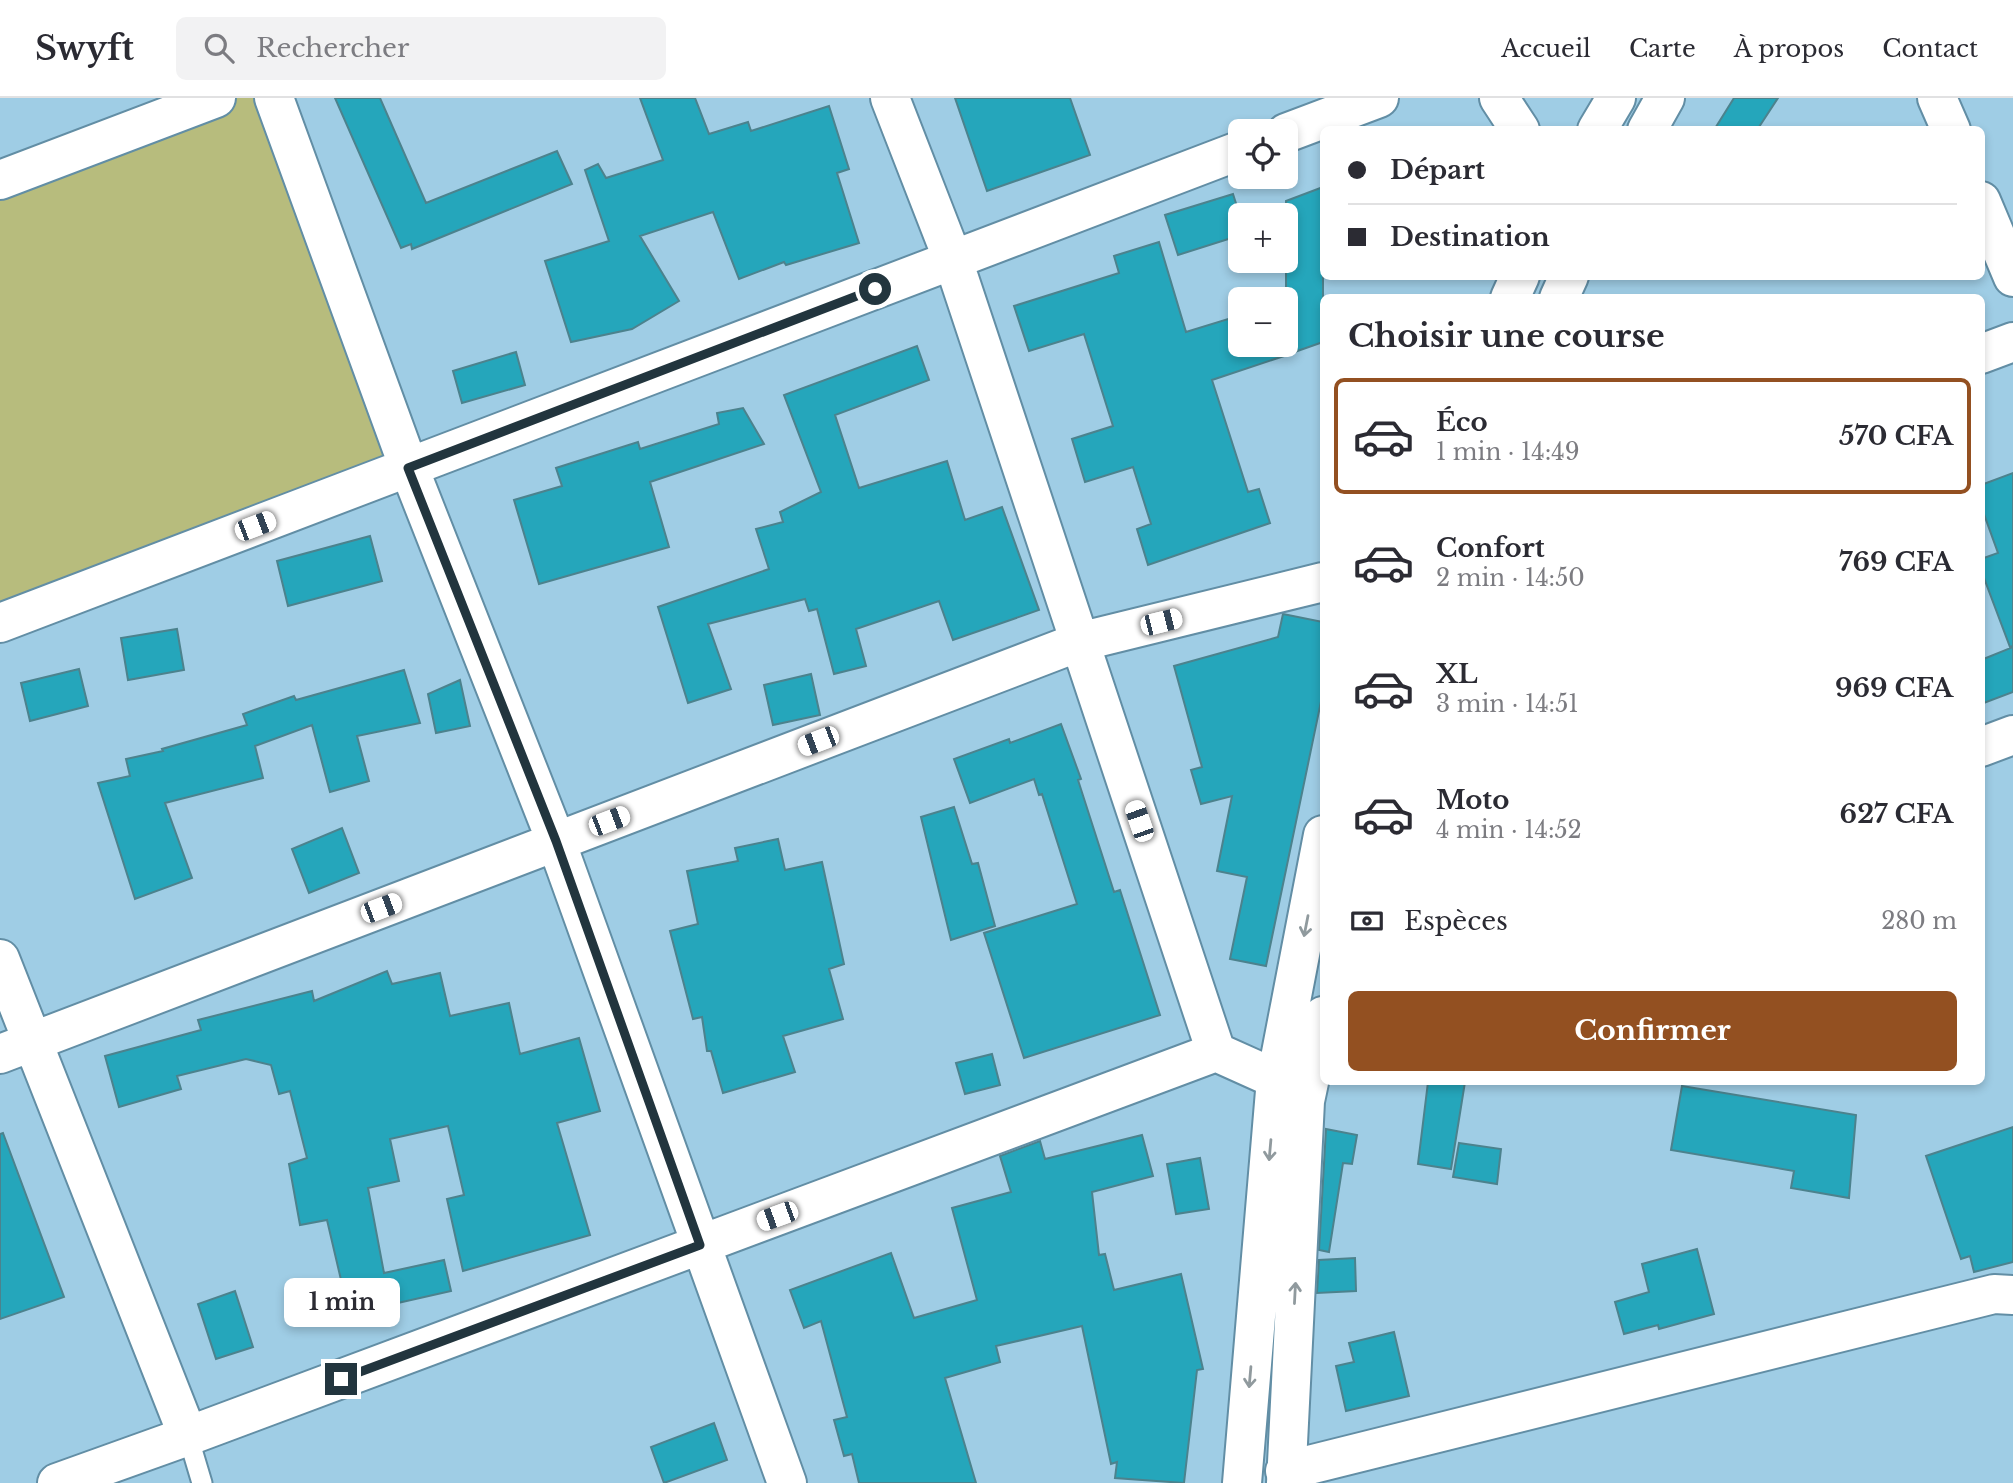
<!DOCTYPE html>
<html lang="fr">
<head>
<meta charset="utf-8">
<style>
  body { margin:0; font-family:"Libre Baskerville",serif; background:#f2f2f3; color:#2b2b33; height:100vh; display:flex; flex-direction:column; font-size:26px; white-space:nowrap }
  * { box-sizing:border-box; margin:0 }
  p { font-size:23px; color:#7c7c81 }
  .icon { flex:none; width:38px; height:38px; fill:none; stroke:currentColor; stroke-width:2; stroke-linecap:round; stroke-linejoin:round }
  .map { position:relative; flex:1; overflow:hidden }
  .sheet { position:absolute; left:1320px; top:196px; width:665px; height:791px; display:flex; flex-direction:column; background:#fff; border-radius:10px; box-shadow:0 4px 10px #0003 }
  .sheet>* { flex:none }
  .hud { position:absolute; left:1320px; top:28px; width:665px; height:154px; border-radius:10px; box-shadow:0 4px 10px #0003; display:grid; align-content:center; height:154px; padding:0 28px; background:#fff }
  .buttons { position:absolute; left:1228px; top:21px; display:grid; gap:14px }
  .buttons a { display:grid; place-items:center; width:70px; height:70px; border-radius:10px; background:#fff; box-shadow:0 4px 10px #0003; font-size:35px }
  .end { position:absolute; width:32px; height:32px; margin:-16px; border:9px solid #22353e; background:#fff; box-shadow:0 0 0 4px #fff }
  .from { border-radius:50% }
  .bubble { position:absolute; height:49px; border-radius:10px; background:#fff; box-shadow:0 4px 10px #0003; font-size:23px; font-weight:700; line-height:49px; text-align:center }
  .car { position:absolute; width:21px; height:42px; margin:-21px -10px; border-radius:9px; box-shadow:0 0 5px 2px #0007; background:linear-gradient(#fff 24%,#345 0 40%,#fff 0 76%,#345 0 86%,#fff 0) }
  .hud b { display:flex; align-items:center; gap:24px; height:66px; font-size:26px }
  .hud b+b { border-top:2px solid #e1e1e2 }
  .hud i { width:18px; height:18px; background:#2b2b33 }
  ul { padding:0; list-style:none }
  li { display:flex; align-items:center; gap:21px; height:116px; margin:0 14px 10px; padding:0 14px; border:4px solid transparent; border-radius:10px }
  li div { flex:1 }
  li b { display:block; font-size:26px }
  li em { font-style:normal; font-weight:700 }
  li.current { border-color:#935021 }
  li>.icon { width:63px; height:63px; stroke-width:1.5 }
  h2 { padding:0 28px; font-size:32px; line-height:84px }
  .pay { display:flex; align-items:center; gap:18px; height:77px; padding:0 28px; font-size:26px }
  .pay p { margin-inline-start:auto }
  .primary-button { display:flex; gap:14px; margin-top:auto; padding:14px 28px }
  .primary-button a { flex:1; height:80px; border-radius:10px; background:#935021; color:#fff; font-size:28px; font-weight:700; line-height:80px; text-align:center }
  header { display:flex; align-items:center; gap:42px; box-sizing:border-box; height:98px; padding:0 35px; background:#fff; border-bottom:2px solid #e1e1e2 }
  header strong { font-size:33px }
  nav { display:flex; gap:38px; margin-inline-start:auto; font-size:24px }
  .search { width:490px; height:63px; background:#f2f2f3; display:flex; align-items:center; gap:18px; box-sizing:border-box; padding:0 24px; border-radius:10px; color:#7c7c81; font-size:26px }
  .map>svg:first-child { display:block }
  .green { fill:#b7bc7d }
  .building { fill:#25a6bb; stroke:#4c828d; stroke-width:2 }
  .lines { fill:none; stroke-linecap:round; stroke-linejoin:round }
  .service-casing { stroke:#628ea5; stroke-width:23 }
  .minor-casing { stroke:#628ea5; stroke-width:42 }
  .tertiary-casing { stroke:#628ea5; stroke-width:42 }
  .primary-casing { stroke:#628ea5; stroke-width:42 }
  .service { stroke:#fff; stroke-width:19 }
  .minor { stroke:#fff; stroke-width:38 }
  .tertiary { stroke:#fff; stroke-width:38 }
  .primary { stroke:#fff; stroke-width:38 }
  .oneway { stroke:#909a9e }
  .route { stroke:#22353e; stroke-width:9 }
</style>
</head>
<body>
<header>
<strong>Swyft</strong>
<div class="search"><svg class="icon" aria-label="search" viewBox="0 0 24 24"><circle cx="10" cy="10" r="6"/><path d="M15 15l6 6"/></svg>Rechercher</div>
<nav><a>Accueil</a><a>Carte</a><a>À propos</a><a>Contact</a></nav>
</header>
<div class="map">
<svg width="2013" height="1385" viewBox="0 0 2013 1385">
  <rect width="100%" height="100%" fill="#9fcde5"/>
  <path class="green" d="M 216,0 L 274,0 L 409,370 L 0,525 L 0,82 Z"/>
  <path class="building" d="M 335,0 L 380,0 L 426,105 L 557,53 L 572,86 L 412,151 L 411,146 L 401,150 Z
    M 640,0 L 695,0 L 709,36 L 748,24 L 751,33 L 829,8 L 849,71 L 837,75 L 859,145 L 786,167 L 784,164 L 739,181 L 713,114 L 640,138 L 679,203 L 632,231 L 571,244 L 545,163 L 609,143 L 585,72 L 598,66 L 606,80 L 663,62 Z
    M 955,0 L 1070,0 L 1090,57 L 987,93 Z
    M 1734,0 L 1778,0 L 1757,32 L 1714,32 Z
    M 1323,89 L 1323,244 L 1286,257 L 1286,103 Z
    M 1233,96 L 1241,121 L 1241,137 L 1178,157 L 1165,117 Z
    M 1159,144 L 1186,234 L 1241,217 L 1241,247 L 1281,247 L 1284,258 L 1212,282 L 1248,394 L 1259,391 L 1270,425 L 1148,467 L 1137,431 L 1151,426 L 1133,369 L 1085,384 L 1072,341 L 1113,328 L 1084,236 L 1029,253 L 1014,208 L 1119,175 L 1114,158 Z
    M 917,248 L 929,282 L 835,317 L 859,390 L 947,363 L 965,422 L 1002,409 L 1039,512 L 953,542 L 939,503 L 856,531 L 866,568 L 834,576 L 817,511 L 809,513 L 805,501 L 708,526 L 731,591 L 688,605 L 658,509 L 769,471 L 756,431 L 783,424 L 780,414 L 821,394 L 784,297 Z
    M 516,254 L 525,287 L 462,305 L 453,273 Z
    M 743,310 L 764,346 L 650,384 L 669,449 L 539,486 L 514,402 L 562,388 L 556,370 L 638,344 L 640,351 L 719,326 L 717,315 Z
    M 2013,375 L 2013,548 L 2010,549 L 1981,472 L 1981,461 L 1998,455 L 1981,408 L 1981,387 Z
    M 370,438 L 382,483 L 288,508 L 277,463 Z
    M 1283,516 L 1323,524 L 1323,594 L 1266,868 L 1230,861 L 1247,779 L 1217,773 L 1232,698 L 1201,706 L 1191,672 L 1202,669 L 1174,568 L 1278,539 Z
    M 177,531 L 184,572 L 128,582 L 121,540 Z
    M 2013,549 L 2013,594 L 1981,606 L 1981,562 Z
    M 79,571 L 88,608 L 30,623 L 21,585 Z
    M 404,572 L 420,625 L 357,638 L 369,683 L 330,694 L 312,627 L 255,648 L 263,680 L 165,705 L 192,780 L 135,801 L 98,685 L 130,678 L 126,661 L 163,653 L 162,651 L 247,627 L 243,616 L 294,598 L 296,602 Z
    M 811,576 L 820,617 L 773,627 L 764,587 Z
    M 460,582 L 470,628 L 436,635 L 428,596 Z
    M 1061,626 L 1081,681 L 1078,682 L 1114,794 L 1120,792 L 1160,917 L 1024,960 L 984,835 L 1077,806 L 1042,696 L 1039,697 L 1034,681 L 970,705 L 954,661 L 1009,641 L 1010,645 Z
    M 954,709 L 972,766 L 978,765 L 995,828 L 951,842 L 921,719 Z
    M 342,730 L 359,775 L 309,795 L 292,751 Z
    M 778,741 L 785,772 L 822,764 L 844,866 L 829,871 L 843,921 L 783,938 L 795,974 L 723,995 L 711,953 L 707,953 L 702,919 L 693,921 L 670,833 L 698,826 L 687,773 L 738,763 L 735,750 Z
    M 387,873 L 392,886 L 440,875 L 450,918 L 509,905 L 520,956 L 579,940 L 600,1013 L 557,1025 L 590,1137 L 463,1173 L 447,1101 L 464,1097 L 448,1028 L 390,1041 L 399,1083 L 368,1090 L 384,1175 L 444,1162 L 451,1193 L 349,1216 L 327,1122 L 300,1127 L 289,1066 L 307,1060 L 290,993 L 279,996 L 271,967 L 246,961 L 177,978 L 181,991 L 119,1009 L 105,958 L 201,932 L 198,922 L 312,893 L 314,903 Z
    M 992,956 L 1000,987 L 965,996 L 956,965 Z
    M 1428,984 L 1465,984 L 1451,1071 L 1418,1066 Z
    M 1682,988 L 1856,1017 L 1849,1100 L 1791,1090 L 1794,1073 L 1671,1052 Z
    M 2013,1029 L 2013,1164 L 1974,1174 L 1970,1158 L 1961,1161 L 1926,1058 Z
    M 1326,1031 L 1357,1037 L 1352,1066 L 1343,1065 L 1329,1154 L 1319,1152 Z
    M 3,1035 L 64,1199 L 0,1221 L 0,1036 Z
    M 1142,1037 L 1153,1078 L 1092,1094 L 1099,1157 L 1105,1156 L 1114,1192 L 1181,1176 L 1203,1271 L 1197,1272 L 1184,1385 L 1115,1380 L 1117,1364 L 1111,1366 L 1082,1228 L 996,1248 L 1000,1264 L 945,1280 L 976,1385 L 859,1385 L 852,1356 L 844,1358 L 834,1322 L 847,1319 L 821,1223 L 804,1230 L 790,1192 L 891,1155 L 914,1220 L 977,1202 L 952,1110 L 1011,1094 L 1000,1058 L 1040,1043 L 1045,1061 Z
    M 1459,1045 L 1501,1051 L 1497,1086 L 1453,1079 Z
    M 1200,1060 L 1209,1111 L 1176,1116 L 1167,1066 Z
    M 1697,1151 L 1714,1216 L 1659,1231 L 1658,1227 L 1624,1236 L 1615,1204 L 1649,1194 L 1642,1166 Z
    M 1355,1160 L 1356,1193 L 1317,1195 L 1319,1162 Z
    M 235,1193 L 253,1249 L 216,1261 L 198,1206 Z
    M 1394,1234 L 1409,1298 L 1346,1313 L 1336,1268 L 1354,1264 L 1349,1245 Z
    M 714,1325 L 727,1362 L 664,1385 L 651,1349 Z"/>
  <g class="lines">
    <g class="service-casing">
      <path id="service" d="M 188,1338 L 202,1385"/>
    </g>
    <g class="minor-casing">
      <path id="minor" d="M 274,0 L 409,370 L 556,743 L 787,1385
        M 890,0 L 953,162 L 1216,954
        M 1937,0 L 1951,32
        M 1286,35 L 1379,0
        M 0,82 L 216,0
        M 1981,103 L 2013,179
        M 1981,256 L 2013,244
        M 0,525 L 1241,52
        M 1981,649 L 2013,637
        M 0,861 L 188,1338
        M 0,956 L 1079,544 L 1323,484
        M 1285,1373 L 1994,1196 L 2013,1197
        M 57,1385 L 188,1338 L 1216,954 L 1276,981"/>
    </g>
    <g class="tertiary-casing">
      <path id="tertiary" d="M 1499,0 L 1520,32"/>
    </g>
    <g class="primary-casing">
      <path id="primary" d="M 1597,32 L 1616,0
        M 1647,32 L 1665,0
        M 1510,200 L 1520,178
        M 1559,200 L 1569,178
        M 1242,1385 L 1276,981 L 1323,737
        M 1286,1385 L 1305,1003 L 1323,918"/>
    </g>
    <use href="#service" class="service"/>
    <use href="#minor" class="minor"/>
    <use href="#tertiary" class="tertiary"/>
    <use href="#primary" class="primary"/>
  </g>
  <defs><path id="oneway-shaft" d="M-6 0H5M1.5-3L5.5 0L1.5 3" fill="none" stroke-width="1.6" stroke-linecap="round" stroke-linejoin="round" transform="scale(1.75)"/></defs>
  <g class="oneway">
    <use href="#oneway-shaft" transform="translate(1306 828) rotate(101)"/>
    <use href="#oneway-shaft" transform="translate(1270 1052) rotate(95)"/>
    <use href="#oneway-shaft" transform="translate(1295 1195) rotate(-87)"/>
    <use href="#oneway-shaft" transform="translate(1250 1279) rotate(95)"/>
  </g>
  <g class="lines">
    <path class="route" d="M 341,1281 L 700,1147 L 556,743 L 408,370 L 875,191"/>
  </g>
</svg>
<div class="buttons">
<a><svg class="icon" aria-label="locate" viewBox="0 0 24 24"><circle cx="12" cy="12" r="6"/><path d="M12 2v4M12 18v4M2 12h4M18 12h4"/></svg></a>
<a>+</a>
<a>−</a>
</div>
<i class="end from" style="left:875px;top:191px"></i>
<i class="end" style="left:341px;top:1281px"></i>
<div class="bubble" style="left:284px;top:1180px;width:116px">1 min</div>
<i class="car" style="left:255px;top:428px;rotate:69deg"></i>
<i class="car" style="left:1161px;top:524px;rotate:76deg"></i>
<i class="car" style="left:818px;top:643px;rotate:249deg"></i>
<i class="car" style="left:609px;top:723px;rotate:69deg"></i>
<i class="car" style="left:1139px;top:723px;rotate:341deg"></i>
<i class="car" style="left:381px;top:810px;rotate:69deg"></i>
<i class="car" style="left:777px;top:1118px;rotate:250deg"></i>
<div class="hud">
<b><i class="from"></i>Départ</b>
<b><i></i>Destination</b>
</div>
<section class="sheet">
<h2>Choisir une course</h2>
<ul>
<li class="current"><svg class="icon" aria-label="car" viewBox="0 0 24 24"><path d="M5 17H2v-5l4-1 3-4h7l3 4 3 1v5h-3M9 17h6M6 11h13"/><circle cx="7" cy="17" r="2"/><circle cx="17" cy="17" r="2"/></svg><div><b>Éco</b><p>1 min · 14:49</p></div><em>570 CFA</em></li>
<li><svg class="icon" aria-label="car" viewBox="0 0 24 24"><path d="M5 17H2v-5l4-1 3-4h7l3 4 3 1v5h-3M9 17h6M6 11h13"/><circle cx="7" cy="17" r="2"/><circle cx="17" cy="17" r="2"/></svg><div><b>Confort</b><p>2 min · 14:50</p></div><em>769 CFA</em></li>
<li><svg class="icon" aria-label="car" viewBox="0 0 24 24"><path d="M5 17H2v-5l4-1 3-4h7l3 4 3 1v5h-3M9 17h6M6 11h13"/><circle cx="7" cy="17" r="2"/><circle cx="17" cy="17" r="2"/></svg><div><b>XL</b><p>3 min · 14:51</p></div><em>969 CFA</em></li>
<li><svg class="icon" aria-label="car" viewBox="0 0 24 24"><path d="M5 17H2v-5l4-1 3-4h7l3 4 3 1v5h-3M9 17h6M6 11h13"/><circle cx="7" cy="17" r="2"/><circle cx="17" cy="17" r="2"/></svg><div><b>Moto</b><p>4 min · 14:52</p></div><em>627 CFA</em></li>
</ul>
<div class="pay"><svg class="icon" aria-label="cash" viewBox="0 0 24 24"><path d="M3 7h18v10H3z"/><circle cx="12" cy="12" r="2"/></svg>Espèces<p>280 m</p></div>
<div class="primary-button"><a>Confirmer</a></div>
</section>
</div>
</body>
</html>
